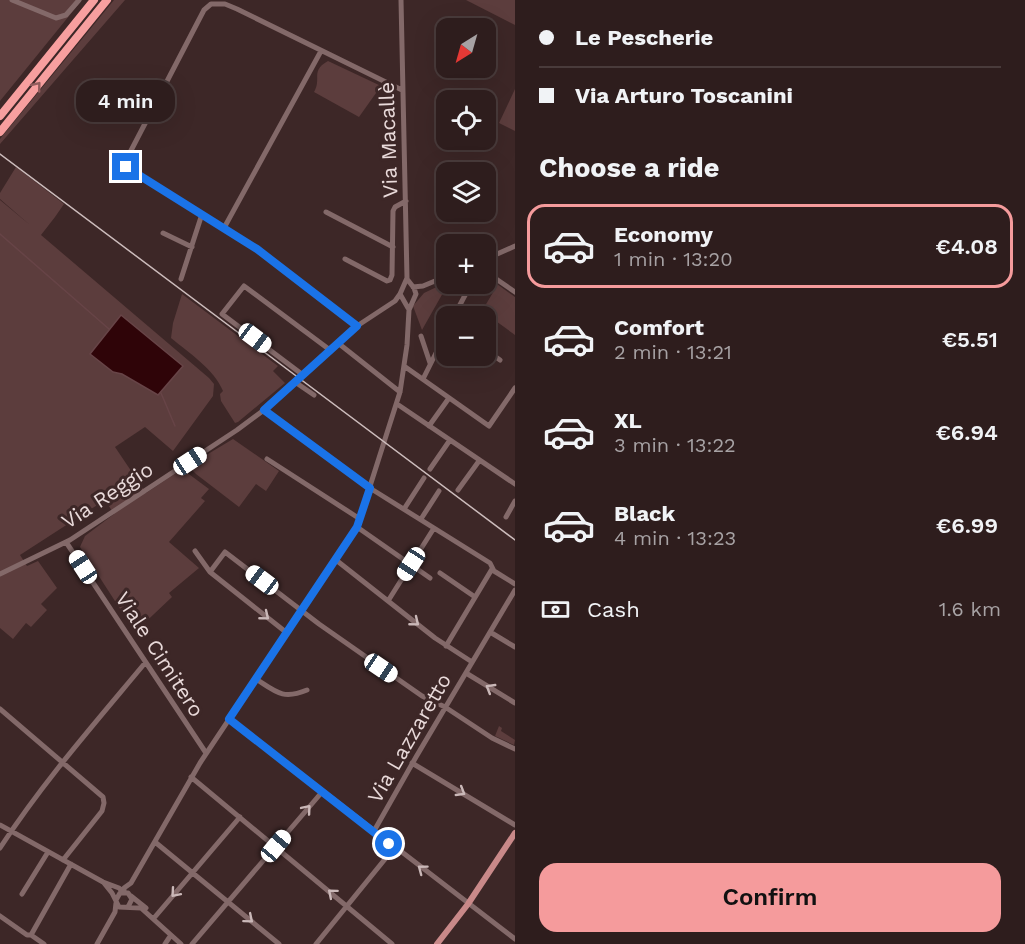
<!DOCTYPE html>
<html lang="en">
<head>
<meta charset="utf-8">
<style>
  body { margin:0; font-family:"Work Sans",sans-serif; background:#3a2a2a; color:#f1f3f6; height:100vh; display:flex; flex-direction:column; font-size:22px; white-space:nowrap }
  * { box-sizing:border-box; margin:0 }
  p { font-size:20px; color:#a7a2a4 }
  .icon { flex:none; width:33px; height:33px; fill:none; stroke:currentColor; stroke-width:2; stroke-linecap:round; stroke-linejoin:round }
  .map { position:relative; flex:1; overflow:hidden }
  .drawer { display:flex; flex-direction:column; background:#2e1d1d; width:510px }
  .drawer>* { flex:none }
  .banner { display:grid; align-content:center; height:132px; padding:0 24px; background:#2e1d1d }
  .needle { width:39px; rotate:217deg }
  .fabs { position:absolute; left:436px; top:18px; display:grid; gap:12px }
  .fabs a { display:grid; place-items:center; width:60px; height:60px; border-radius:12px; background:#2e1d1d; box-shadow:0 6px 24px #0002,0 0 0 2px #493b3b; font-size:30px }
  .end { position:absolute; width:27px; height:27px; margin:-14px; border:8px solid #1a73e8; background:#fff; box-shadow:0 0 0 3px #fff }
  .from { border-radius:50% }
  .bubble { position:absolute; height:42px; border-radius:18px; background:#2e1d1d; box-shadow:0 6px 24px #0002,0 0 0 2px #493b3b; font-size:20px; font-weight:600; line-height:42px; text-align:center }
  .car { position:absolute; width:18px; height:36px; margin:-18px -9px; border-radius:8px; box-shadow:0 0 4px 2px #0007; background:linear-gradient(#fff 24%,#345 0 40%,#fff 0 76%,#345 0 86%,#fff 0) }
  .banner b { display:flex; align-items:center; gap:21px; height:57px; font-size:22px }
  .banner b+b { border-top:2px solid #493b3b }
  .banner i { width:15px; height:15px; background:#f1f3f6 }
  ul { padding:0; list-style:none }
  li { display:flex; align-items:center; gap:18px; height:84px; margin:0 12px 9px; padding:0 12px; border:3px solid transparent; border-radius:18px }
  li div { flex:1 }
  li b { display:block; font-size:22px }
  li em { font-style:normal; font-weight:600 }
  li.active { border-color:#f59b9c }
  li>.icon { width:54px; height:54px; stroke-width:1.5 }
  h2 { padding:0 24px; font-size:27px; line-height:72px }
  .pay { display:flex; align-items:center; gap:15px; height:66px; padding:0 24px; font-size:22px }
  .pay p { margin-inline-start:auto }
  .action { display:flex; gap:12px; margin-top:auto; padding:12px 24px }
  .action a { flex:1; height:69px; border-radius:18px; background:#f59b9c; color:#111; font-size:24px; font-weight:600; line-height:69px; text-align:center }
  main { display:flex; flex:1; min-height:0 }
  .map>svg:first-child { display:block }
  .green { fill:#5c3d3d }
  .water { fill:#2f0408; stroke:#674447; stroke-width:1.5 }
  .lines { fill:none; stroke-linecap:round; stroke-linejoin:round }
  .stream { stroke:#674447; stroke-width:1.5 }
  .minor { stroke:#836969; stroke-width:5 }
  .major { stroke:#c98989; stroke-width:6 }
  .highway { stroke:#f79f9f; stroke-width:8 }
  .rail { stroke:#ccbcbc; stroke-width:1.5 }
  .oneway { stroke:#915d5d }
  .oneway2 { stroke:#cab8b8 }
  .route { stroke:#1a73e8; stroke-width:8 }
  .labels { text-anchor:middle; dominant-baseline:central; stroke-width:6; stroke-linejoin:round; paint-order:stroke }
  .street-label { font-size:21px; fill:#e9dada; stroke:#3d2727 }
</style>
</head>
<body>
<main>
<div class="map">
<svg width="515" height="944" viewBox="0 0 515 944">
  <rect width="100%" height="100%" fill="#3d2727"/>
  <path class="green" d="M 0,0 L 82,0 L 0,101 Z
    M 114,0 L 125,0 L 0,144 L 0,139 Z
    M 466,0 L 515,0 L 515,25 Z
    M 328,61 L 381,86 L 359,117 L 314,92 C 322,78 310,71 328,61 Z
    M 515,89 L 515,131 L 499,123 Z
    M 16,167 L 64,204 L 55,217 L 41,235 L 209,378 L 214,384 L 213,396 L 173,451 L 145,427 L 115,447 L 146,493 L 182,469 L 209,489 L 201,498 L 205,501 L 169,542 L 199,568 L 169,593 L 172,597 L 135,632 L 80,547 L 85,536 L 114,514 L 105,500 L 20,555 L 27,566 L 38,561 L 57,588 L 41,604 L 47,610 L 31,627 L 26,623 L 13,639 L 0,628 L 0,200 L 30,225 L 0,199 L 0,193 Z
    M 486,276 L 515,297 L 515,335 L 482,311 L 495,289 L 486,283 Z
    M 447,282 L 448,284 L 422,330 L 413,306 L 424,293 Z
    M 182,294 L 278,366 L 273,371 L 285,383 L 238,422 L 235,423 L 221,401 L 220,394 L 223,391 C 214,369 189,353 171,338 L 173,323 Z
    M 233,439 L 279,471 L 266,491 L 256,484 L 239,507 L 196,474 L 188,466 Z
    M 499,726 L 502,728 L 501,731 L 515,740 L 514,745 L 495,736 Z"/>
  <path class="water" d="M 121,315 L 183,366 L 158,395 L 122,374 L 113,372 L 90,354 Z"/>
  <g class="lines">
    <path class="stream" d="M 0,234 L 109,329
      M 161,393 L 175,426"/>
    <path class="minor" d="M 12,0 L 56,18 L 66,15 L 79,0
      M 401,0 L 407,278 L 400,294 L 408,308
      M 326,212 L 393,247
      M 224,228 L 321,51
      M 163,233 L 192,247
      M 345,259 L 387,281 L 390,280 L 392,275 L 393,211 L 395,207 L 406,201
      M 486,259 L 515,246
      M 486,272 L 515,292
      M 181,279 L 202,214
      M 413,287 L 423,286 L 447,276
      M 454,316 L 471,284
      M 357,326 L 257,249 L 130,170 L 124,164 L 204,10 L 211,4 L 225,4 L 237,9 L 402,90
      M 421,336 L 430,363
      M 338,343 L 400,392
      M 486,350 L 500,360
      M 404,366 L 489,426 L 515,388
      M 303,375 L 222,314 L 244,286 L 330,350
      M 423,379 L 447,331
      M 295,382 L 314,395
      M 397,404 L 515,484
      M 264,410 L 373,490 L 490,563 L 494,571 L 515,584
      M 429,426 L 449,398
      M 267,459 L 360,519
      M 430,469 L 450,440
      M 458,490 L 479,461
      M 404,509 L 424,478
      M 506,517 L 515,501
      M 421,519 L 439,491
      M 357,527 L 430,578
      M 66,542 L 206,753
      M 195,551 L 210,572 L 287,633
      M 336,560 L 435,638 L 472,662
      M 210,572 L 225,552 L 319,624 L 422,696 L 445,707 L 492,738 L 515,749
      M 440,573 L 475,597
      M 0,574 L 70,540 L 237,430 L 264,410 L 357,326 L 395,301 L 400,294
      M 388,601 L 434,528
      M 490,632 L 515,647
      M 446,646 L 492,569
      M 466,673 L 515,703
      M 256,679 C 276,692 283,700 307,690
      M 0,709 L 103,797 L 104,803 L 102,811 L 63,860
      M 229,719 L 515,939
      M 412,763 L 515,825
      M 191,777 L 392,944
      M 0,825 L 103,882 L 119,888 L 123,892
      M 374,831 L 416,757 L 515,590
      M 155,842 L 279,944
      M 0,848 C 43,782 95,723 145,663
      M 104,883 L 112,893 L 119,907 L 141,908 L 181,944
      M 124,892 L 124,888 L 131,883 L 200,763 L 357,527 L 400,392 L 407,345 L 409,310 L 416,294 L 414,288 L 407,279
      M 22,894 L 48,852
      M 131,896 L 146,908
      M 116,900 L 120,893 L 128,893 L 132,899 L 128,907
      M 0,916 L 27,935 L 31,935 L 44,944
      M 154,918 L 240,817
      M 31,935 L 71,864
      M 97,944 L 115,912 L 116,903
      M 165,944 L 169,938
      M 192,944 L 322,792
      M 316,944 L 394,848"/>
    <path class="major" d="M 437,944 L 468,904 L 515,833"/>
    <path class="highway" d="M 0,116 L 94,0
      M 0,132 L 107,0"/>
    <path class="rail" d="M 0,154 L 515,540"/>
  </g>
  <defs><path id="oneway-chevron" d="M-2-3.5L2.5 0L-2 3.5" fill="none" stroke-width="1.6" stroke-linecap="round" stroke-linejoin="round" transform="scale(1.5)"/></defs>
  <use class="oneway" href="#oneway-chevron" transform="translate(37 86) rotate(-51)"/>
  <g class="oneway2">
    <use href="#oneway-chevron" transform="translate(265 616) rotate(39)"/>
    <use href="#oneway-chevron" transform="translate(415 622) rotate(39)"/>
    <use href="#oneway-chevron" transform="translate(490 688) rotate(-149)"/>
    <use href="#oneway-chevron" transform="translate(461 792) rotate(31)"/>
    <use href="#oneway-chevron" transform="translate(307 809) rotate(-50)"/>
    <use href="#oneway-chevron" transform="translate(422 869) rotate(-143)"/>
    <use href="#oneway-chevron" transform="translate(175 893) rotate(131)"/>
    <use href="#oneway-chevron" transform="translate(332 893) rotate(-140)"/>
    <use href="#oneway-chevron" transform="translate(249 919) rotate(40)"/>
  </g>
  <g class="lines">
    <path class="route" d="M 126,167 L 257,249 L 357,326 L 264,410 L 370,488 L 357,527 L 229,719 L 389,844"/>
  </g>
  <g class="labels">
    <g class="street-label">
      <text transform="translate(388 140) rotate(-92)">Via Macallè</text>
      <text transform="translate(107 495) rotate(-33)">Via Reggio</text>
      <text transform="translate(160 654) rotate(57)">Viale Cimitero</text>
      <text transform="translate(409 738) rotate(-60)">Via Lazzaretto</text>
    </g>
  </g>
</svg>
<div class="fabs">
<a><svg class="needle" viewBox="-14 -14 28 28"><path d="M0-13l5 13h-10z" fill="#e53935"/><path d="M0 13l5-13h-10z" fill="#a7a2a4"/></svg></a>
<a><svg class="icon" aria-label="locate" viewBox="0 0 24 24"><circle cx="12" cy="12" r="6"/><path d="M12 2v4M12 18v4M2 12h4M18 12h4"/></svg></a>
<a><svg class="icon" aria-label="layers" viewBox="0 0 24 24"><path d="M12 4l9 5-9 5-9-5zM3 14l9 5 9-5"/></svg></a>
<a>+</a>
<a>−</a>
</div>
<i class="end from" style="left:389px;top:844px"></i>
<i class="end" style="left:126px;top:167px"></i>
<div class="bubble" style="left:76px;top:80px;width:99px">4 min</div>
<i class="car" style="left:255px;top:338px;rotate:127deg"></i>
<i class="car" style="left:190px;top:461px;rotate:57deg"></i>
<i class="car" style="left:411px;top:564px;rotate:213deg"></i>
<i class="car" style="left:83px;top:567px;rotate:327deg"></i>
<i class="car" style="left:262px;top:580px;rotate:307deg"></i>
<i class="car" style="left:381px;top:668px;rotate:124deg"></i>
<i class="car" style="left:276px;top:846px;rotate:40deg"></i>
</div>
<section class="drawer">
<div class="banner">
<b><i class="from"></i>Le Pescherie</b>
<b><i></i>Via Arturo Toscanini</b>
</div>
<h2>Choose a ride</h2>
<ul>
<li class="active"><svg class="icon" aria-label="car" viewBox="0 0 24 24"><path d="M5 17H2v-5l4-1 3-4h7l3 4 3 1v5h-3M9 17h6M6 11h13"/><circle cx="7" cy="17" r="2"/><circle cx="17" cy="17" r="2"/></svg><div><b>Economy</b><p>1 min · 13:20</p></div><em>€4.08</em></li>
<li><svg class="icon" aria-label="car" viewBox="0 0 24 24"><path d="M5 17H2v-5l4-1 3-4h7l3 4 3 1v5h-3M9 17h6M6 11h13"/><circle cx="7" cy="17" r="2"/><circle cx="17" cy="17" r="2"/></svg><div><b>Comfort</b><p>2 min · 13:21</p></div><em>€5.51</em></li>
<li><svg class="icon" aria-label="car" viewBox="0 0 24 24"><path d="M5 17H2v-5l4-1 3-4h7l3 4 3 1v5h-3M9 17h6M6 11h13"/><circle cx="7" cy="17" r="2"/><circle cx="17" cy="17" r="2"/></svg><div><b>XL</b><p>3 min · 13:22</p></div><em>€6.94</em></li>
<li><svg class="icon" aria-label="car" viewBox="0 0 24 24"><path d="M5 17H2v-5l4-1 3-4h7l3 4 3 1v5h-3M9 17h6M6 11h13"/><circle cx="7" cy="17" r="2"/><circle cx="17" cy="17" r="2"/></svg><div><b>Black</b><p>4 min · 13:23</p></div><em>€6.99</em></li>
</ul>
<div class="pay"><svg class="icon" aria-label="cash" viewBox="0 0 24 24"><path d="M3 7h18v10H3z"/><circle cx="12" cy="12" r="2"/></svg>Cash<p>1.6 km</p></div>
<div class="action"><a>Confirm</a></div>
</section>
</main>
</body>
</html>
